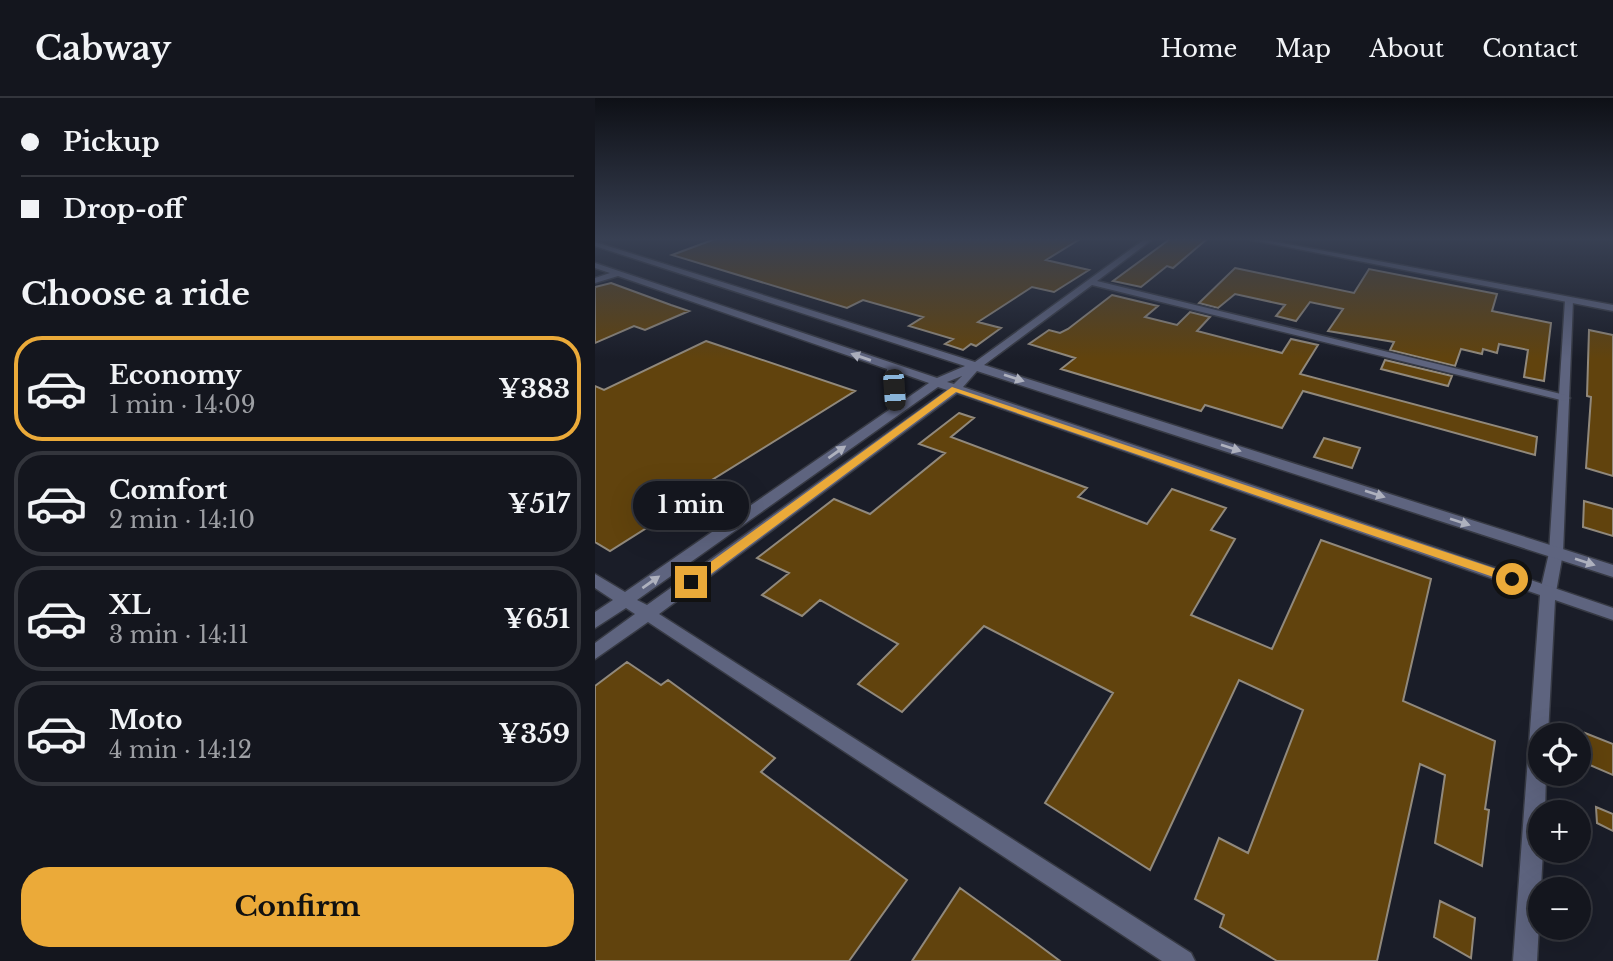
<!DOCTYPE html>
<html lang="en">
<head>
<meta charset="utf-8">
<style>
  body { margin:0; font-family:"Libre Baskerville",serif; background:#1d1f27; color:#f1f3f6; height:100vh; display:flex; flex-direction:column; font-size:26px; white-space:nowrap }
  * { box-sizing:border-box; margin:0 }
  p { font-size:23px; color:#9d9fa4 }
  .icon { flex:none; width:38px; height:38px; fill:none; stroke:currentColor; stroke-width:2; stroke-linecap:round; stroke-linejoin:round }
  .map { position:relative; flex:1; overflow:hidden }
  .panel { display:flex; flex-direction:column; background:#14161e; width:595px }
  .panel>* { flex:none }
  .hud { display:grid; align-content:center; height:154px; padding:0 21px; background:#14161e }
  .buttons { position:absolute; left:933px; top:625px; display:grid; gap:14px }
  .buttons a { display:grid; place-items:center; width:63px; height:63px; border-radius:50%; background:#14161e; box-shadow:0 7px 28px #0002,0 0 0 2px #33353c; font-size:35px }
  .end { position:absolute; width:32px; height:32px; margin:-16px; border:9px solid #ebaa39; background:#111; box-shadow:0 0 0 4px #111 }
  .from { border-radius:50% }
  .bubble { position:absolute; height:49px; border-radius:24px; background:#14161e; box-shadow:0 7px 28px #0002,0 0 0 2px #33353c; font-size:23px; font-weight:800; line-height:49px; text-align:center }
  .car { position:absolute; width:21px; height:42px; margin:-21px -10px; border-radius:9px; box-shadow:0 0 5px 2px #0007; background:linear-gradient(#222 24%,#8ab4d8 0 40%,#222 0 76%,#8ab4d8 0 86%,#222 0) }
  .hud b { display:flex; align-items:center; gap:24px; height:66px; font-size:26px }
  .hud b+b { border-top:2px solid #33353c }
  .hud i { width:18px; height:18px; background:#f1f3f6 }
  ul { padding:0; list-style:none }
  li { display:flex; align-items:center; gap:21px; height:105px; margin:0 14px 10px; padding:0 7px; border:4px solid #33353c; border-radius:28px }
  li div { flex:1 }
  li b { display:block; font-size:26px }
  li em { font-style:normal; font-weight:800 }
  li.on { border-color:#ebaa39 }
  li>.icon { width:63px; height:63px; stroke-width:1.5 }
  h2 { padding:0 21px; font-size:32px; line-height:84px }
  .cta { display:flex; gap:14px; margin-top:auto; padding:14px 21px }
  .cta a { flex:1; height:80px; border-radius:28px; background:#ebaa39; color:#111; font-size:28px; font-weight:800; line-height:80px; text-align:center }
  header { display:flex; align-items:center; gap:42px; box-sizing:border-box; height:98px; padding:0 35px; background:#14161e; border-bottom:2px solid #33353c }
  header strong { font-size:33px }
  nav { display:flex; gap:38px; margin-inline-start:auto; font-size:24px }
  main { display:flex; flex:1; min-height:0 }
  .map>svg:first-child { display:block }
  .building { fill:#61430d; stroke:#91897c; stroke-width:2 }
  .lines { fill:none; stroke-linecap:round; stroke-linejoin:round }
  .minor-casing { stroke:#373a44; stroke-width:3 }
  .tertiary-casing { stroke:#373a44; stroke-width:3 }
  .minor { fill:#5e647f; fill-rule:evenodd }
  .tertiary { fill:#5e647f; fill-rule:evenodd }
  .oneway { fill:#aeb1be }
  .route { fill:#ebaa39 }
</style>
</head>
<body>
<header>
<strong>Cabway</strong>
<nav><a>Home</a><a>Map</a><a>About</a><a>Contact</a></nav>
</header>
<main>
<section class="panel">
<div class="hud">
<b><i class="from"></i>Pickup</b>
<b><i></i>Drop-off</b>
</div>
<h2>Choose a ride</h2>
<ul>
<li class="on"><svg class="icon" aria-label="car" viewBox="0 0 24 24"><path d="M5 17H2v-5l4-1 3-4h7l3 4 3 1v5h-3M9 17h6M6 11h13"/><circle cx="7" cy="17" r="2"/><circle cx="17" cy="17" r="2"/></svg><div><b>Economy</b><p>1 min · 14:09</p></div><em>¥383</em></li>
<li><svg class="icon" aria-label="car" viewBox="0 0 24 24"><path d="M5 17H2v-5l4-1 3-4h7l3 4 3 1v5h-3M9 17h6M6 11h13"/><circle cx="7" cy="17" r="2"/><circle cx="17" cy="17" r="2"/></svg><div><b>Comfort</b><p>2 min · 14:10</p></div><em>¥517</em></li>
<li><svg class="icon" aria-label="car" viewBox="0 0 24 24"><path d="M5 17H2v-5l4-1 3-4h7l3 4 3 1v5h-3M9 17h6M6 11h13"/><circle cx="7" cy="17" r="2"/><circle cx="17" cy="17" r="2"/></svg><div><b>XL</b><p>3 min · 14:11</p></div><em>¥651</em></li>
<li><svg class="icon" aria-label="car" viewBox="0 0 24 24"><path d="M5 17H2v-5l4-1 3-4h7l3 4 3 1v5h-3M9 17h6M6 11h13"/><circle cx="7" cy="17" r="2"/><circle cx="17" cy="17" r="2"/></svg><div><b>Moto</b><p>4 min · 14:12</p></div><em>¥359</em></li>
</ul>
<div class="cta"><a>Confirm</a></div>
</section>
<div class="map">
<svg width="1018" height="863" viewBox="0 0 1018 863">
  <rect width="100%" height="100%" fill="#1a1d28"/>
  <path class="building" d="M 120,141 L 485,141 L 451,162 L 494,172 L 459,194 L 437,189 L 383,224 L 406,230 L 381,248 L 376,246 L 368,252 L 350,246 L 358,241 L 314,228 L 328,219 L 268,202 L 252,210 L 77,157 Z
    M 575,141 L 612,141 L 578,170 L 572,168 L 546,189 L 518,183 Z
    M 640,170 L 759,195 L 774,171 L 902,196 L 897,213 L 956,225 L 949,283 L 929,279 L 933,252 L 904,246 L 902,255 L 888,251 L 887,256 L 866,251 L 860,268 L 795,252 L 799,244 L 733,233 L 748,211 L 715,204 L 701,223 L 681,218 L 690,207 L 640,196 L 623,210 L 604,205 Z
    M 16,185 L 76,207 L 94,213 L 50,232 L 39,228 L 0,245 L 0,189 Z
    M 517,197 L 563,208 L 550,219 L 582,227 L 595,214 L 615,219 L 602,233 L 687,255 L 696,241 L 723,247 L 705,276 L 942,339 L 940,357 L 708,293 L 687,330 L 610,307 L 606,313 L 466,271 L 480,260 L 434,246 L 454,232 L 465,235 L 473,231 Z
    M 994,232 L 1018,237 L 1018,378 L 991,370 L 996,299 L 992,298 Z
    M 111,243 L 260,293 L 117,382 L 123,385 L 15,453 L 0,444 L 0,288 L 9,292 Z
    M 790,262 L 857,278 L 853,288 L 786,271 Z
    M 364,315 L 379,320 L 356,339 L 492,390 L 483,399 L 552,426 L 577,391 L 631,410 L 616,432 L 640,441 L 596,517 L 677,551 L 726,442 L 836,481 L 808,603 L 900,643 L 890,711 L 894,712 L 887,768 L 840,745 L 850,677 L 825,666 L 782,863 L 682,863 L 625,829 L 629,817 L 600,801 L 624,740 L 653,755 L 708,612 L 644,582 L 555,772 L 450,705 L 518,595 L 389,528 L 307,614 L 263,586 L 303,546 L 225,502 L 207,518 L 167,497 L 194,475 L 162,460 L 239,401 L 275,416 L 350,355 L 324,346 Z
    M 729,340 L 765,350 L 757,370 L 719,359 Z
    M 989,403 L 1018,411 L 1018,438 L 988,429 Z
    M 32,564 L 66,587 L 73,582 L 180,660 L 166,674 L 312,782 L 254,863 L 0,863 L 0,588 Z
    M 990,635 L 1018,646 L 1018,677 L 988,664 Z
    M 1001,709 L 1018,716 L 1018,733 L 1002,725 Z
    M 365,790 L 437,842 L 465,863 L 317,863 Z
    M 845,803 L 880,820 L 876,860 L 839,839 Z"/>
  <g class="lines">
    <g class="minor-casing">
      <path id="minor" d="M 974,199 L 978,202 L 968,455 L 961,494 L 958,498 L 953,500 L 948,498 L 945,494 L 954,455 L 970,202 Z"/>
    </g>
    <g class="tertiary-casing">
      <path id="tertiary" d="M 550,141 L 558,141 L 502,183 L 970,297 L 975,300 L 970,303 L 497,187 L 389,267 L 1018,467 L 1018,479 L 382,273 L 368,289 L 1018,510 L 1018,522 L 960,502 L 953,637 L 945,637 L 945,676 L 951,676 L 950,714 L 945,714 L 945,752 L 948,752 L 942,863 L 918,863 L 945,497 L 362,295 L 64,516 L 596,855 L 600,863 L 567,863 L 53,524 L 0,561 L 0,545 L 40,516 L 31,510 L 0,530 L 0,514 L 18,502 L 0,490 L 0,476 L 30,494 L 294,312 L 292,271 L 23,178 L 0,185 L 0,180 L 15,175 L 0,170 L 0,165 L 342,280 L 370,268 L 0,148 L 0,144 L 380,264 ZM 303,274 L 334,285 L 305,305 ZM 367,278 L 359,286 L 352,284 ZM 343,289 L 352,292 L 52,507 L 42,502 Z
        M 652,141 L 666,141 L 1018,207 L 1018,213 Z"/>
    </g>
    <use href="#minor" class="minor"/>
    <use href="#tertiary" class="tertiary"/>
  </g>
  <defs><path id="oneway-solid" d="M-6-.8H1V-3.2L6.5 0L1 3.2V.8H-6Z" transform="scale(1.75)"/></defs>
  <g class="oneway">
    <use href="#oneway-solid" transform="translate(266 259) rotate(-161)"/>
    <use href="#oneway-solid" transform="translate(419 280) rotate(18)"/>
    <use href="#oneway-solid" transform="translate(636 350) rotate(18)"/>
    <use href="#oneway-solid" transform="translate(242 354) rotate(-35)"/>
    <use href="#oneway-solid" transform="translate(780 396) rotate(18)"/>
    <use href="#oneway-solid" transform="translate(865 424) rotate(18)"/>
    <use href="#oneway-solid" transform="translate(990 464) rotate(18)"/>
    <use href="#oneway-solid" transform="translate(56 484) rotate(-35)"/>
  </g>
  <linearGradient id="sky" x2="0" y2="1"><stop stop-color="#0e1016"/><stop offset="0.54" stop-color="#384053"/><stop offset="1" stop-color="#384053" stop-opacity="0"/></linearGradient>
  <rect width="1018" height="261" fill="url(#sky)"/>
  <path class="route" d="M 357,289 L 922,478 L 923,481 L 917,486 L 913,484 L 361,294 L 101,487 L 92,487 L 92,481 Z"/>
</svg>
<div class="buttons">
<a><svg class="icon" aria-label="locate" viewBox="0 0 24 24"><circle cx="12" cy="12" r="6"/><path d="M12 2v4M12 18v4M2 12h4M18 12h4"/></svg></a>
<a>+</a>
<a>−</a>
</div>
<i class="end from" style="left:917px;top:481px"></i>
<i class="end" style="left:96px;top:484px"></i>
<div class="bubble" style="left:38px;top:383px;width:116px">1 min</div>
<i class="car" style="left:299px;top:292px;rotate:176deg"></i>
</div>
</main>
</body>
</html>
